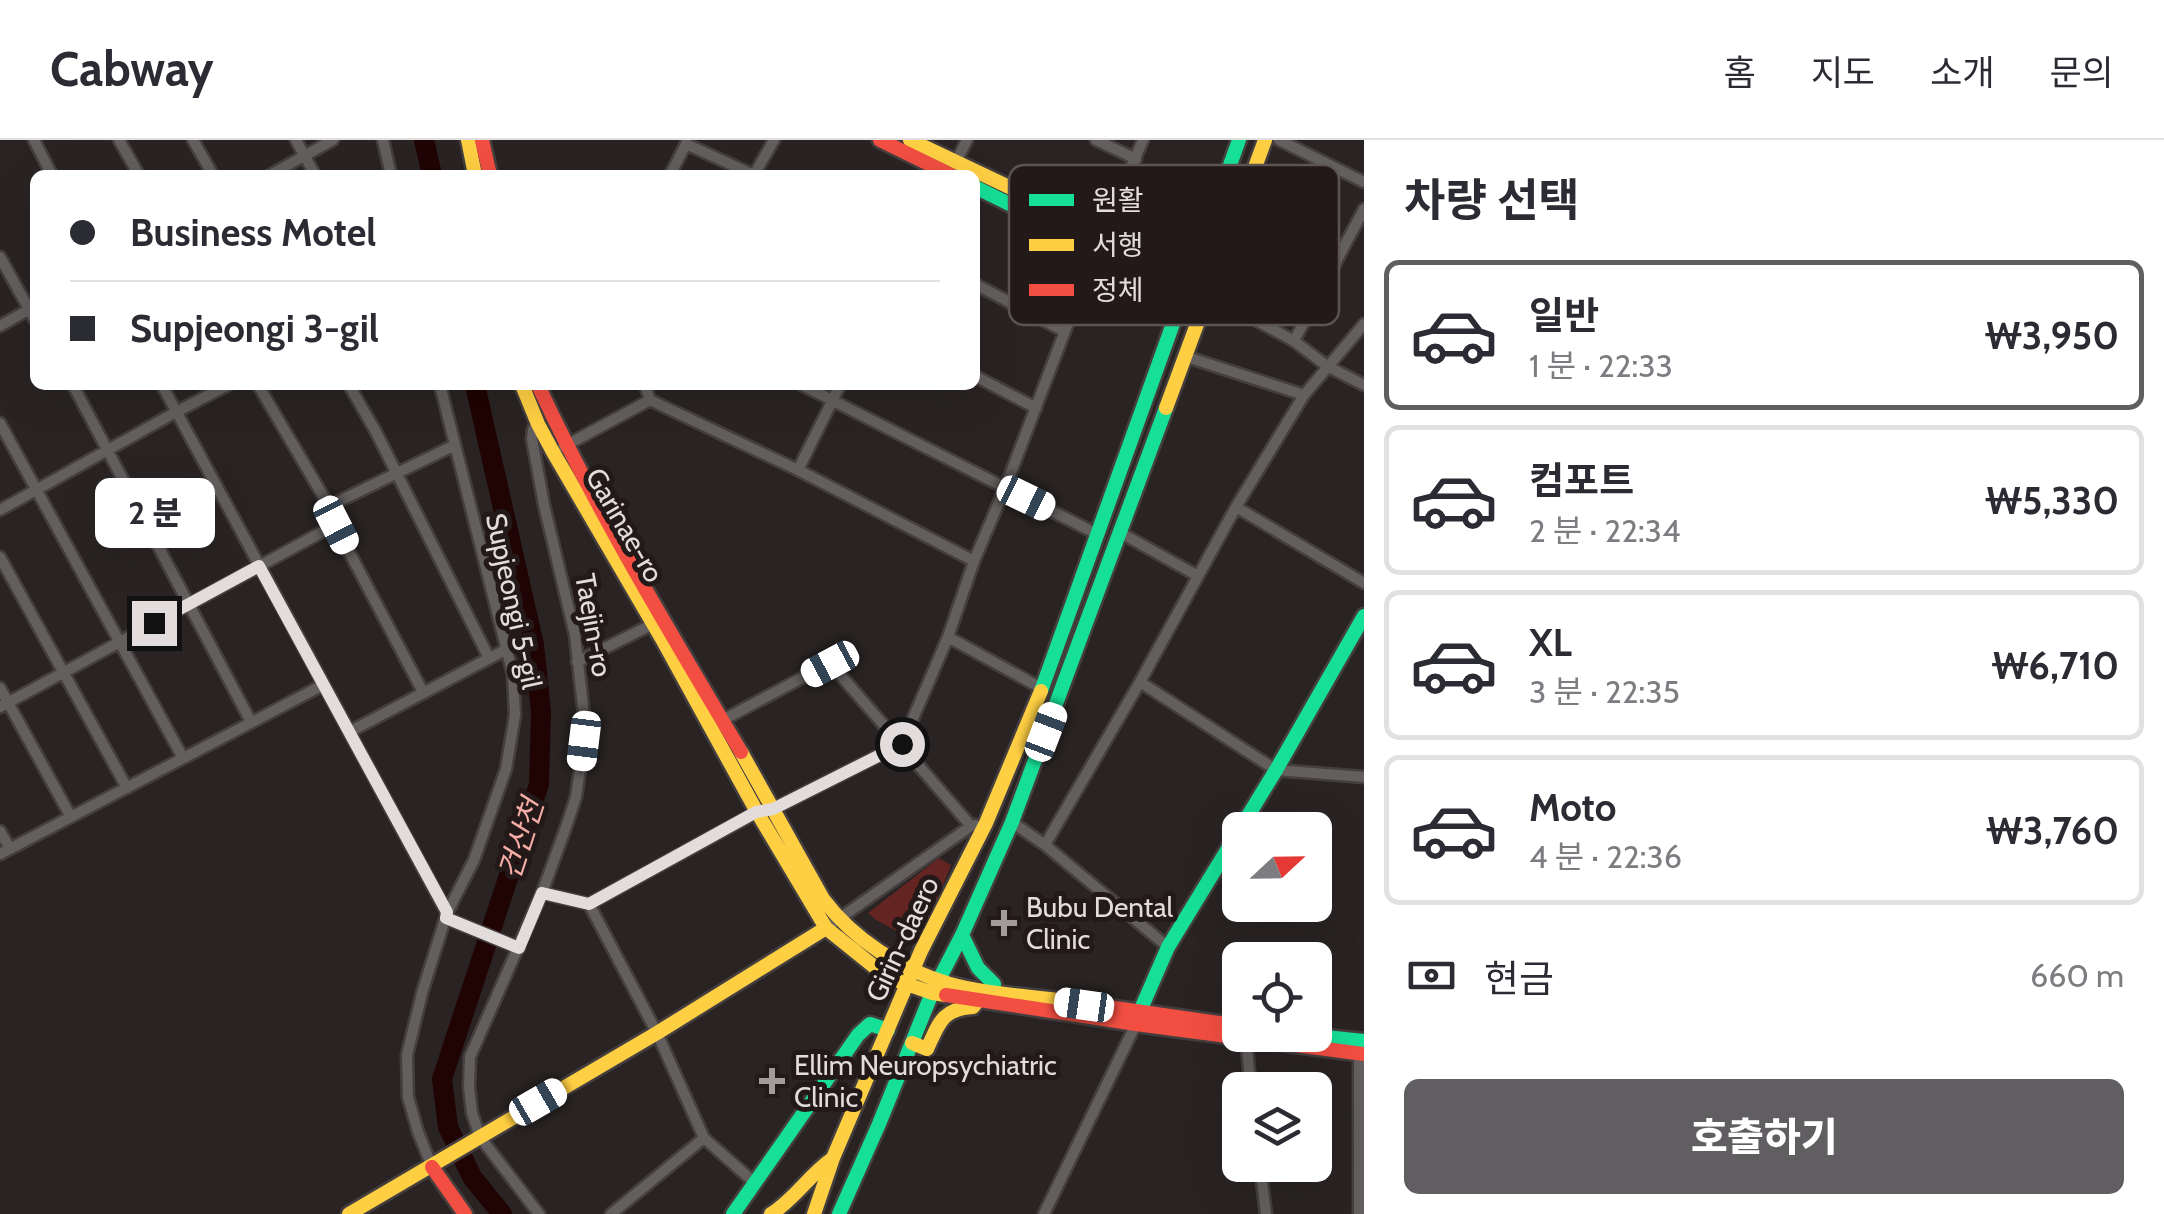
<!DOCTYPE html>
<html lang="ko">
<head>
<meta charset="utf-8">
<style>
  body { margin:0; font-family:Cabin,"Noto Sans KR",sans-serif; background:#f2f2f3; color:#2b2b33; height:100vh; display:flex; flex-direction:column; font-size:38px; white-space:nowrap }
  * { box-sizing:border-box; margin:0 }
  p { font-size:32px; color:#7c7c81 }
  .icon { flex:none; width:55px; height:55px; fill:none; stroke:currentColor; stroke-width:2; stroke-linecap:round; stroke-linejoin:round }
  .map { position:relative; flex:1; overflow:hidden }
  .details { display:flex; flex-direction:column; background:#fff; width:800px }
  .details>* { flex:none }
  .guide { position:absolute; left:30px; top:30px; width:950px; height:220px; border-radius:15px; box-shadow:0 10px 40px #0002; display:grid; align-content:center; height:220px; padding:0 40px; background:#fff }
  .needle { width:65px; rotate:68deg }
  .fabs { position:absolute; left:1222px; top:672px; display:grid; gap:20px }
  .fabs a { display:grid; place-items:center; width:110px; height:110px; border-radius:15px; background:#fff; box-shadow:0 10px 40px #0002; font-size:50px }
  .end { position:absolute; width:45px; height:45px; margin:-22px; border:12px solid #e3dcdc; background:#111; box-shadow:0 0 0 5px #111 }
  .from { border-radius:50% }
  .bubble { position:absolute; height:70px; border-radius:15px; background:#fff; box-shadow:0 10px 40px #0002; font-size:32px; font-weight:800; line-height:70px; text-align:center }
  .car { position:absolute; width:30px; height:60px; margin:-30px -15px; border-radius:12px; box-shadow:0 0 8px 2px #0007; background:linear-gradient(#fff 24%,#345 0 40%,#fff 0 76%,#345 0 86%,#fff 0) }
  .guide b { display:flex; align-items:center; gap:35px; height:95px; font-size:38px }
  .guide b+b { border-top:2px solid #e1e1e2 }
  .guide i { width:25px; height:25px; background:#2b2b33 }
  ul { padding:0; list-style:none }
  li { display:flex; align-items:center; gap:30px; height:150px; margin:0 20px 15px; padding:0 20px; border:5px solid #e1e1e2; border-radius:15px }
  li div { flex:1 }
  li b { display:block; font-size:38px }
  li em { font-style:normal; font-weight:800 }
  li.active { border-color:#615e62 }
  li>.icon { width:90px; height:90px; stroke-width:1.5 }
  h2 { padding:0 40px; font-size:45px; line-height:120px }
  .pay { display:flex; align-items:center; gap:25px; height:110px; padding:0 40px; font-size:38px }
  .pay p { margin-inline-start:auto }
  .action { display:flex; gap:20px; margin-top:auto; padding:20px 40px }
  .action a { flex:1; height:115px; border-radius:15px; background:#615e62; color:#fff; font-size:40px; font-weight:800; line-height:115px; text-align:center }
  header { display:flex; align-items:center; gap:60px; box-sizing:border-box; height:140px; padding:0 50px; background:#fff; border-bottom:2px solid #e1e1e2 }
  header strong { font-size:48px }
  nav { display:flex; gap:55px; margin-inline-start:auto; font-size:35px }
  main { display:flex; flex:1; min-height:0 }
  .map>svg:first-child { display:block }
  .green { fill:#642421 }
  .lines { fill:none; stroke-linecap:round; stroke-linejoin:round }
  .river { stroke:#200303; stroke-width:20 }
  .street-casing { stroke:#443f3e; stroke-width:15 }
  .fast-casing { stroke:#443f3e; stroke-width:19 }
  .slow-casing { stroke:#443f3e; stroke-width:19 }
  .jam-casing { stroke:#443f3e; stroke-width:19 }
  .street { stroke:#635f5e; stroke-width:10 }
  .fast { stroke:#16e098; stroke-width:14 }
  .slow { stroke:#ffcf43; stroke-width:14 }
  .jam { stroke:#f24e42; stroke-width:14 }
  .route { stroke:#e3dcdc; stroke-width:12 }
  .poi-dot { fill:#a29c9b; stroke:#221918; stroke-width:4 }
  .labels { text-anchor:middle; dominant-baseline:central; stroke-width:10; stroke-linejoin:round; paint-order:stroke }
  .street-label { font-size:28px; fill:#e3dcdc; stroke:#221918 }
  .poi-label { font-size:28px; fill:#e3dcdc; stroke:#221918; text-anchor:start }
  .water-label { font-size:30px; font-style:italic; fill:#f5ada6; stroke:#221918 }
  .key { fill:#221918; stroke:#5c5453; stroke-width:2.5 }
  .key-label { font-size:28px; fill:#e3dcdc }
</style>
</head>
<body>
<header>
<strong>Cabway</strong>
<nav><a>홈</a><a>지도</a><a>소개</a><a>문의</a></nav>
</header>
<main>
<div class="map">
<svg width="1364" height="1074" viewBox="0 0 1364 1074">
  <rect width="100%" height="100%" fill="#292423"/>
  <path class="green" d="M 939,718 L 951,725 L 930,778 L 913,800 L 876,780 L 868,773 Z"/>
  <g class="lines">
    <path class="river" d="M 424,0 L 432,35
      M 475,245 L 534,505 L 541,572 L 539,644 L 442,939 L 448,987 L 472,1037 L 502,1074"/>
    <g class="street-casing">
      <path id="street" d="M 34,0 L 52,35
        M 119,0 L 139,35
        M 193,0 L 213,35
        M 296,0 L 315,35
        M 383,0 L 391,35
        M 1096,0 L 1136,19
        M 1279,0 L 1364,42
        M 954,26 L 967,0
        M 270,35 L 333,0
        M 670,35 L 686,4 L 754,35
        M 754,35 L 774,0
        M 1103,92 L 1143,0
        M 0,117 L 35,180
        M 975,144 L 1064,191
        M 1208,154 L 1294,201 L 1327,226 L 1364,245
        M 0,186 L 35,166
        M 1294,201 L 1364,69
        M 1184,216 L 1304,255
        M 975,236 L 1036,268
        M 73,245 L 251,582
        M 162,245 L 447,773
        M 258,245 L 329,366 L 335,385 L 423,552
        M 349,245 L 376,292 L 489,518
        M 802,245 L 1099,395
        M 650,260 L 798,330 L 974,421
        M 0,283 L 183,618
        M 538,284 L 533,289 L 532,299 L 544,365 L 575,495 L 584,576 L 584,601 L 576,657 L 566,687 L 542,753 L 470,917 L 469,947 L 472,973 L 480,997 L 539,1074
        M 563,307 L 650,260 L 645,245
        M 798,330 L 840,245
        M 329,366 L 455,305
        M 1236,367 L 1364,443
        M 0,370 L 176,272 L 228,245
        M 1119,392 L 1198,436
        M 0,417 L 127,648
        M 948,497 L 1041,548
        M 577,522 L 657,482
        M 1140,542 L 1276,630 L 1364,637
        M 0,548 L 71,677
        M 0,567 L 335,385
        M 719,582 L 830,523 L 971,686
        M 349,592 L 507,509
        M 1012,682 L 1045,705 L 1168,807
        M 0,691 L 10,709
        M 1045,705 L 1140,542 L 1236,367 L 1304,255 L 1364,184
        M 0,714 L 323,545
        M 542,753 L 589,764 L 657,893 L 704,998 L 755,1043
        M 589,764 L 757,672 L 773,669 L 902,604 L 948,497 L 974,421 L 1005,348 L 1097,107
        M 446,778 L 519,808
        M 826,788 L 971,686 L 975,685
        M 1246,899 L 1251,950
        M 1359,913 L 1359,1074
        M 1260,1025 L 1266,1074
        M 432,1027 L 418,992 L 408,957 L 407,915 L 422,853 L 447,773 L 474,720 L 506,629 L 515,575 L 513,535 L 440,245
        M 611,1074 L 704,998
        M 1044,1074 L 1136,884"/>
    </g>
    <g class="fast-casing">
      <path id="fast" d="M 975,47 L 1167,142 L 1195,152
        M 1041,551 L 1239,0
        M 962,795 L 978,828 L 994,844 L 993,851
        M 1137,878 L 1168,807 L 1276,630 L 1364,476
        M 1307,895 L 1364,901
        M 733,1074 L 858,895 L 870,884 L 888,890
        M 839,1074 L 879,984 L 932,853 L 962,795 L 1012,682 L 1166,268"/>
    </g>
    <g class="slow-casing">
      <path id="slow" d="M 468,0 L 475,35
        M 910,0 L 1192,134 L 1198,141
        M 522,245 L 538,284 L 553,312 L 662,499 L 757,672 L 826,788 L 887,837 L 932,853 L 946,855
        M 1166,268 L 1265,0
        M 741,612 L 823,759 C 854,800 901,830 950,844 C 985,854 1030,856 1066,861
        M 912,903 L 927,909 C 939,883 942,869 973,867 L 979,859
        M 349,1074 L 657,893 L 826,788
        M 771,1074 C 795,1059 809,1035 832,1019
        M 814,1074 L 833,1018 L 921,811 L 986,683 L 1041,551"/>
    </g>
    <g class="jam-casing">
      <path id="jam" d="M 482,0 L 490,35
        M 880,0 L 951,35
        M 538,245 C 597,372 670,492 741,612
        M 946,855 L 1136,884 L 1364,914
        M 1066,861 L 1240,886
        M 432,1027 L 465,1074"/>
    </g>
    <use href="#street" class="street"/>
    <use href="#fast" class="fast"/>
    <use href="#slow" class="slow"/>
    <use href="#jam" class="jam"/>
  </g>
  <g class="lines">
    <path class="route" d="M 154,483 L 259,426 L 447,772 L 446,778 L 519,808 L 542,753 L 589,764 L 756,672 L 773,669 L 902,604"/>
  </g>
  <g class="poi-dot">
    <path d="M999 768h10v10h10v10h-10v10h-10v-10h-10v-10h10z"/>
    <path d="M767 926h10v10h10v10h-10v10h-10v-10h-10v-10h10z"/>
  </g>
  <g class="labels">
    <g class="street-label">
      <text transform="translate(625 385) rotate(60)">Garinae-ro</text>
      <text transform="translate(514 461) rotate(78)">Supjeongi 5-gil</text>
      <text transform="translate(594 485) rotate(80)">Taejin-ro</text>
      <text transform="translate(902 799) rotate(-65)">Girin-daero</text>
    </g>
    <g class="poi-label">
      <text x="1026" y="767">Bubu Dental<tspan x="1026" dy="32">Clinic</tspan></text>
      <text x="794" y="925">Ellim Neuropsychiatric<tspan x="794" dy="32">Clinic</tspan></text>
    </g>
    <g class="water-label">
      <text transform="translate(521 699) rotate(-72)">건산천</text>
    </g>
  </g>
  <rect x="1009" y="25" width="330" height="160" rx="15" class="key"/>
  <rect x="1029" y="54" width="45" height="12" fill="#16e098"/>
  <rect x="1029" y="99" width="45" height="12" fill="#ffcf43"/>
  <rect x="1029" y="144" width="45" height="12" fill="#f24e42"/>
  <g class="key-label">
    <text x="1092" y="70">원활</text>
    <text x="1092" y="115">서행</text>
    <text x="1092" y="160">정체</text>
  </g>
</svg>
<div class="fabs">
<a><svg class="needle" viewBox="-14 -14 28 28"><path d="M0-13l5 13h-10z" fill="#e53935"/><path d="M0 13l5-13h-10z" fill="#7c7c81"/></svg></a>
<a><svg class="icon" aria-label="locate" viewBox="0 0 24 24"><circle cx="12" cy="12" r="6"/><path d="M12 2v4M12 18v4M2 12h4M18 12h4"/></svg></a>
<a><svg class="icon" aria-label="layers" viewBox="0 0 24 24"><path d="M12 4l9 5-9 5-9-5zM3 14l9 5 9-5"/></svg></a>
</div>
<i class="end from" style="left:902px;top:604px"></i>
<i class="end" style="left:154px;top:483px"></i>
<div class="bubble" style="left:95px;top:338px;width:120px">2 분</div>
<i class="car" style="left:1026px;top:358px;rotate:116deg"></i>
<i class="car" style="left:336px;top:385px;rotate:153deg"></i>
<i class="car" style="left:830px;top:524px;rotate:242deg"></i>
<i class="car" style="left:1046px;top:592px;rotate:21deg"></i>
<i class="car" style="left:584px;top:601px;rotate:187deg"></i>
<i class="car" style="left:1084px;top:865px;rotate:278deg"></i>
<i class="car" style="left:538px;top:962px;rotate:60deg"></i>
<div class="guide">
<b><i class="from"></i>Business Motel</b>
<b><i></i>Supjeongi 3-gil</b>
</div>
</div>
<section class="details">
<h2>차량 선택</h2>
<ul>
<li class="active"><svg class="icon" aria-label="car" viewBox="0 0 24 24"><path d="M5 17H2v-5l4-1 3-4h7l3 4 3 1v5h-3M9 17h6M6 11h13"/><circle cx="7" cy="17" r="2"/><circle cx="17" cy="17" r="2"/></svg><div><b>일반</b><p>1 분 · 22:33</p></div><em>₩3,950</em></li>
<li><svg class="icon" aria-label="car" viewBox="0 0 24 24"><path d="M5 17H2v-5l4-1 3-4h7l3 4 3 1v5h-3M9 17h6M6 11h13"/><circle cx="7" cy="17" r="2"/><circle cx="17" cy="17" r="2"/></svg><div><b>컴포트</b><p>2 분 · 22:34</p></div><em>₩5,330</em></li>
<li><svg class="icon" aria-label="car" viewBox="0 0 24 24"><path d="M5 17H2v-5l4-1 3-4h7l3 4 3 1v5h-3M9 17h6M6 11h13"/><circle cx="7" cy="17" r="2"/><circle cx="17" cy="17" r="2"/></svg><div><b>XL</b><p>3 분 · 22:35</p></div><em>₩6,710</em></li>
<li><svg class="icon" aria-label="car" viewBox="0 0 24 24"><path d="M5 17H2v-5l4-1 3-4h7l3 4 3 1v5h-3M9 17h6M6 11h13"/><circle cx="7" cy="17" r="2"/><circle cx="17" cy="17" r="2"/></svg><div><b>Moto</b><p>4 분 · 22:36</p></div><em>₩3,760</em></li>
</ul>
<div class="pay"><svg class="icon" aria-label="cash" viewBox="0 0 24 24"><path d="M3 7h18v10H3z"/><circle cx="12" cy="12" r="2"/></svg>현금<p>660 m</p></div>
<div class="action"><a>호출하기</a></div>
</section>
</main>
</body>
</html>
